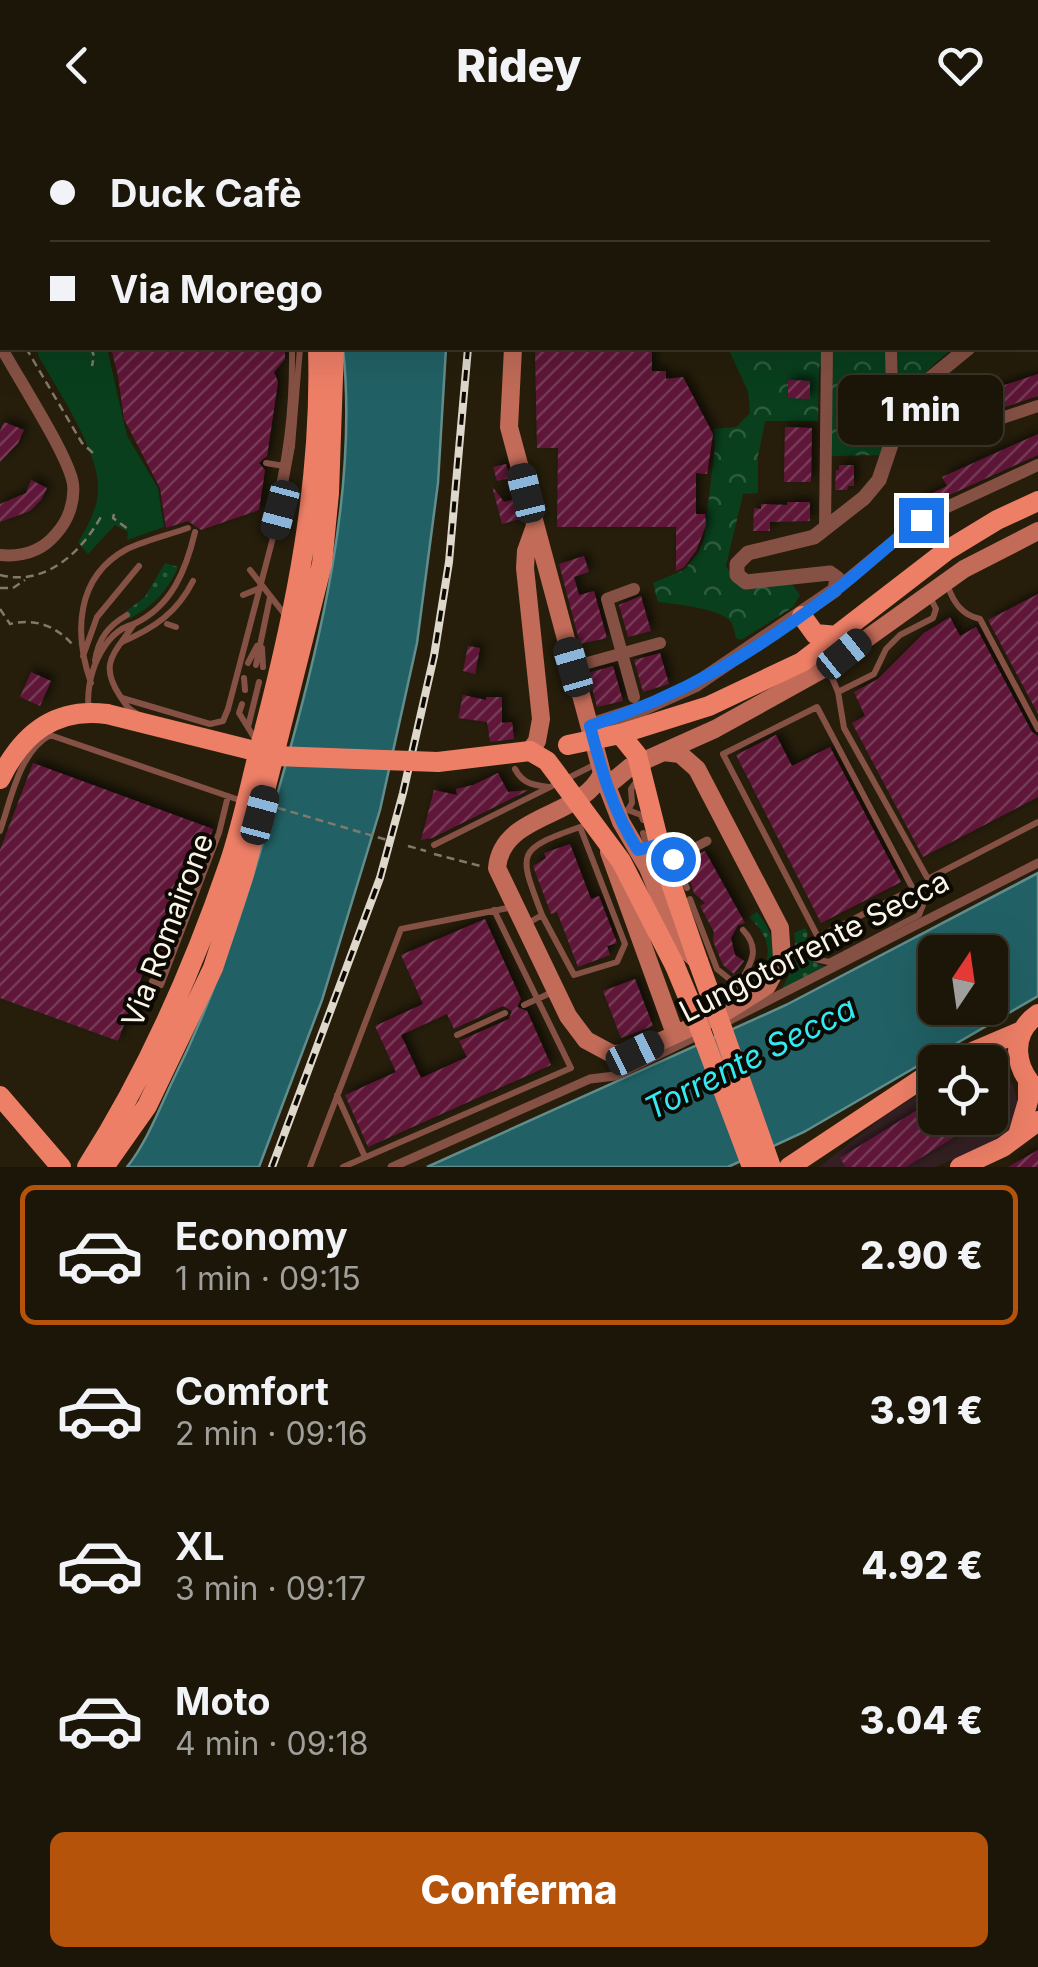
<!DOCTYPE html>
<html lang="it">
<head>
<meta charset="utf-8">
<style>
  body { margin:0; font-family:Inter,sans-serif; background:#251f12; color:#f1f3f6; height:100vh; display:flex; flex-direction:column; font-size:38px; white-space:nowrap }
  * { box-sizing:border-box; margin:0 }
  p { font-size:32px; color:#a09f9c }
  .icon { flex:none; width:55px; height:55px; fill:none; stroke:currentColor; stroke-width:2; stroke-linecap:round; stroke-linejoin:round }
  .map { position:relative; height:1037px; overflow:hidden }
  .drawer { display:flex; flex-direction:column; background:#1c1608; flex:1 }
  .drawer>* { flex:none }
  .guide { position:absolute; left:0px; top:0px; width:1040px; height:220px; box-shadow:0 10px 40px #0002,0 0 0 2px #3a3529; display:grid; align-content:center; height:220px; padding:0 50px; background:#1c1608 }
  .needle { width:65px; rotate:13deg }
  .fabs { position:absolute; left:918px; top:805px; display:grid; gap:20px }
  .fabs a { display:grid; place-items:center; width:90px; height:90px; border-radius:15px; background:#1c1608; box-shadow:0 10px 40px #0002,0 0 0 2px #3a3529; font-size:50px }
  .end { position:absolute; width:45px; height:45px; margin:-22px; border:12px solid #1a73e8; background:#fff; box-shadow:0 0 0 5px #fff }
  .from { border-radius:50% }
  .bubble { position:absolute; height:70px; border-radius:15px; background:#1c1608; box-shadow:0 10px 40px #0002,0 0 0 2px #3a3529; font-size:32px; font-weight:800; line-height:70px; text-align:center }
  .car { position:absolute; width:30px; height:60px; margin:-30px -15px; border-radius:12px; box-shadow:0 0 8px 2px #0007; background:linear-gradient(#222 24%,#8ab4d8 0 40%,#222 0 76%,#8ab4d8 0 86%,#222 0) }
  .guide b { display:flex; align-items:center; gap:35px; height:95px; font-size:38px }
  .guide b+b { border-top:2px solid #3a3529 }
  .guide i { width:25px; height:25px; background:#f1f3f6 }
  ul { padding:18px 0 0; list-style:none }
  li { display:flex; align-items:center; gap:30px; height:140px; margin:0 20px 15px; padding:0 30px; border:5px solid transparent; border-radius:15px }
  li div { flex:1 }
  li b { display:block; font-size:38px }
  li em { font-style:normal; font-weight:800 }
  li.on { border-color:#b45309 }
  li>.icon { width:90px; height:90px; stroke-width:1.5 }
  .primary-button { display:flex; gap:20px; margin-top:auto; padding:20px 50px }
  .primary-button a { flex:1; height:115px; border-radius:15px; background:#b45309; color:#fff; font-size:40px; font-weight:800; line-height:115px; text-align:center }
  header { display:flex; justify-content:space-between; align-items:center; height:130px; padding:0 50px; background:#1c1608; font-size:45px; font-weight:800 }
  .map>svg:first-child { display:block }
  .commercial { fill:#342023 }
  .grass { fill:url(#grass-dots) }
  .forest { fill:url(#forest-crowns) }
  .park { fill:#093f1d }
  .water { fill:#216165; stroke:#628d8c; stroke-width:2.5; fill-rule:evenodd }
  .building { fill:url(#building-hatch); fill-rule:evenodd; filter:url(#shadow) }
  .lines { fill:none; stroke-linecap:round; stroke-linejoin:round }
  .path { stroke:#817a6a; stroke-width:2.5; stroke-dasharray:8 5; stroke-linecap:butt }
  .service { stroke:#865145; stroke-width:6 }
  .pedestrian { stroke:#865145; stroke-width:9 }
  .minor { stroke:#865145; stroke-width:12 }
  .tertiary { stroke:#865145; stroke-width:15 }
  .secondary { stroke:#c16b58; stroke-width:18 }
  .primary { stroke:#ee7f67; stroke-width:20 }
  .rail-casing { stroke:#ded8cb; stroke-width:8 }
  .rail { stroke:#0c0903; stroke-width:4; stroke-dasharray:11; stroke-linecap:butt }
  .service-bridge { stroke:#865145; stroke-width:6 }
  .primary-bridge { stroke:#ee7f67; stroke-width:20 }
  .route { stroke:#1a73e8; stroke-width:12 }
  .labels { text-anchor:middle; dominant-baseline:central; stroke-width:8; stroke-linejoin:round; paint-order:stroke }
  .street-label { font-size:30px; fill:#faf5e8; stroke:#0c0903 }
  .water-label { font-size:32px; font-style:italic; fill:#33e9f3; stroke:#0c0903 }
</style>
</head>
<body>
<header><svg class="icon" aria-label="back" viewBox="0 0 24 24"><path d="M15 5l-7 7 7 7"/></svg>Ridey<svg class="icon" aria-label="heart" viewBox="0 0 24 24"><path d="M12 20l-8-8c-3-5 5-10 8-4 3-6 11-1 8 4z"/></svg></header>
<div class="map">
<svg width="1038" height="1037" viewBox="0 0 1038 1037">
  <defs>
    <pattern id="grass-dots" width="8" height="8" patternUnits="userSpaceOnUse" patternTransform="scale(2.5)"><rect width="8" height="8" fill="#093f1d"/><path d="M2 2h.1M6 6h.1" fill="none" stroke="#2e5b3e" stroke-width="1.8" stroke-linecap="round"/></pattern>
    <pattern id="forest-crowns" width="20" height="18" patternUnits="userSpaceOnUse" patternTransform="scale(2.5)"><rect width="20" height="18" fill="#093f1d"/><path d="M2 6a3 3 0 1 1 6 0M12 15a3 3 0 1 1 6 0" fill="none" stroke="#2e5b3e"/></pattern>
    <pattern id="building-hatch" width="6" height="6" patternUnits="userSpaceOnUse" patternTransform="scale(2.5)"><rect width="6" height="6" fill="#5e1839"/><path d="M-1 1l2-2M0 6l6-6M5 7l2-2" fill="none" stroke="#763a56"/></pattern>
    <filter id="shadow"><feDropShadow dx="4.5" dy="-4.5" stdDeviation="5" flood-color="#0009"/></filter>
  </defs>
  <rect width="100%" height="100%" fill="#261e0b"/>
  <path class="commercial" d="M 990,937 L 1012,953 L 1019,975 L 1009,1002 L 999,1010 L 935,1037 L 819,1037 L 887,984 L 935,955 L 935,988 L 990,988 Z"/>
  <path class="grass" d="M 165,433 L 178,437 C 168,461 152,477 129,489 L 125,482 L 145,467 Z
    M 757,782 C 777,806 782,837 752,856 L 749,852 L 755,838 L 763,842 C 773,819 767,804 749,787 Z
    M 805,798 L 808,803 C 802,821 810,835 829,837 L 781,860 C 792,842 798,827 794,803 Z"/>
  <path class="forest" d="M 728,218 L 887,218 L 888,230 L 882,325 L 832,326 L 830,235 L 819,236 L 818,291 L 765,291 L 758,326 L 758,363 L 743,364 L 726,436 L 736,453 L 792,454 L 800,465 L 793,477 L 741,510 L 736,508 C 735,504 733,495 731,492 C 721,478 674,474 658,472 L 653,453 L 684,440 L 698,423 L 704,409 L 715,316 L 713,299 L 736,297 L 750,283 L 748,261 Z
    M 897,218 L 952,218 L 916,251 L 899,255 Z"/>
  <path class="park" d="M 38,218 L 107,218 L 127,306 L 158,358 L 164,397 L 127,410 L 128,402 L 115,395 L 88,424 L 78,413 C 87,397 97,380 98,361 C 101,323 57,260 38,225 Z"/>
  <path class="water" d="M 343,218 L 446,218 L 438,353 L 417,513 L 380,680 L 322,870 L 259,1037 L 127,1037 C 147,1012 159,979 173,950 C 222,851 251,756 281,651 C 320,515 358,359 343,218 Z
    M 1038,743 L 1038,866 L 804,1002 L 728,1037 L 427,1037 L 786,875 ZM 935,822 L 990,822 L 990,878 L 935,878 Z"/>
  <path class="building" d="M 111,218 L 285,218 L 285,229 L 274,242 L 278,252 L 267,326 L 259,333 L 265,340 L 259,380 L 201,400 L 188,391 L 166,398 L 160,358 L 124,289 L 118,246 Z
    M 535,218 L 652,218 L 652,241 L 666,241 L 666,249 L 683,247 L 713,304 L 707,344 L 696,343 L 696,384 L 705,384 L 706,395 L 696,421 L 684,437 L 676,441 L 676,397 L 557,397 L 558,318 L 537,318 Z
    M 1038,244 L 1038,266 L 969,289 L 962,269 Z
    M 788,250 L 810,251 L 810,269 L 788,268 Z
    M 4,292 L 24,300 L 18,313 L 0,332 L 0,301 Z
    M 785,297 L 812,298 L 811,352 L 784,352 Z
    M 1038,304 L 1038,325 L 923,377 L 920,369 L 947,356 L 942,347 Z
    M 506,334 L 510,348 L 497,351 L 493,337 Z
    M 839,335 L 854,335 L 854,356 L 848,356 L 847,360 L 835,360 L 836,340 L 839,340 Z
    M 31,350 L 47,358 L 41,370 L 30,381 L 0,392 L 0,374 L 26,363 Z
    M 492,356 L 504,372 L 515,369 L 520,389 L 502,394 Z
    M 787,372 L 810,372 L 810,391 L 770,392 L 770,401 L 753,401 L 754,378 L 761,379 L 761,374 L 787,375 Z
    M 584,426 L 589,442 L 574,447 L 579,465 L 594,461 L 607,508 L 580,514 L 559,434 Z
    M 1038,464 L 1038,584 L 988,490 Z
    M 641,466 L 651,501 L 628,507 L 619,475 Z
    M 950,487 L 960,506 L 976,497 L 1032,602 L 1038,606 L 1038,667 L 923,727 L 852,593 L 865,586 L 854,562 L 878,549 L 924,503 Z
    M 468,516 L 480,518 L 475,544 L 463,541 Z
    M 660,523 L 669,554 L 643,562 L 634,530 Z
    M 613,536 L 623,571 L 597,577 L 588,543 Z
    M 31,542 L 51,551 L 40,576 L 20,567 Z
    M 463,565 L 486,570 L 486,567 L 502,567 L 502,593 L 512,592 L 514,609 L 490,612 L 487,592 L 458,588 Z
    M 776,605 L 792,636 L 830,617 L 901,752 L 821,793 L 736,625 Z
    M 33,633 L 213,699 L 158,845 L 144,840 L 118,911 L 0,868 L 0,720 Z
    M 498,643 L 508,662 L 529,660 L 432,708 L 421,710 L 434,660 L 457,665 L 456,659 L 473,655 Z
    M 570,714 L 591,769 L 599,766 L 617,813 L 607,816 L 610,825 L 578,837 L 557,782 L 551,784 L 533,736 L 546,728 L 544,723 Z
    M 705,721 L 745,793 L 738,795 L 731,808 L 735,825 L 744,831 L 734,844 L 723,835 L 713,811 L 714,802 L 700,776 L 705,773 L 694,763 L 684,732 Z
    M 485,789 L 521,869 L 517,877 L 527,881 L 551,935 L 368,1017 L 345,965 L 396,942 L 375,896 L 423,874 L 401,825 ZM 503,876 L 512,881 L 509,889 L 459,911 L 467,927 L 421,948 L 401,905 L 447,884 L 454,899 Z
    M 635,849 L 653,896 L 621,908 L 603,861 Z
    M 935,969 L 935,988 L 985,988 L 906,1037 L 846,1037 L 840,1028 Z
    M 1038,1020 L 1038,1037 L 1008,1037 Z"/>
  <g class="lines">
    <path class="path" d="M 70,0 L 71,2
      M 0,171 L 2,176
      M 26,218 L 82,313 L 94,324
      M 91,218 L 94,226 L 92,236
      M 114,384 L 113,388 L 128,399
      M 0,445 C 46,457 83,421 103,383
      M 0,458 L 13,458 L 25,450
      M 0,479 L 10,494 C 36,488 56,496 73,515
      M 278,678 L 387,710
      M 408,716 L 426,721
      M 434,724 L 484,737"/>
    <path class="service" d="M 225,0 L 226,2
      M 238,0 L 239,2
      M 292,316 L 300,218
      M 266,333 L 284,336
      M 267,400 C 286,340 293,280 292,218
      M 250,440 L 286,486
      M 948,457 C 954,473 962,485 980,489 L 1038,599
      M 243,465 L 263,457
      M 134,494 C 115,523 98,533 120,566 C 126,575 127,578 136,583
      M 167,494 L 176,497
      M 262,518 L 263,537
      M 83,526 L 97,487 L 139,436
      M 95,531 C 98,509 108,496 127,485
      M 248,533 L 257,516
      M 256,535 L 270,467
      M 830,543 L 838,562 L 844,598 L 928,749 L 1038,692
      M 244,548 L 245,560
      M 91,553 C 74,504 75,447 127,419 C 146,410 168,405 188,398
      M 838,562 L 874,544 L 886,519 L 900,505 L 933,488 L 936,479 L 931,469
      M 122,568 L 210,594 L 223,591 L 228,579
      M 242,574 L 239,583 L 257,612
      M 817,577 L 913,759 L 818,807 L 723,624 Z
      M 89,581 C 84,549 102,502 134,494
      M 248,597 L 259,552
      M 515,639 C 523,654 533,655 549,657
      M 628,680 L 632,673 L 631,659 L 636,652
      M 618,682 L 628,680 L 641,685 L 643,690
      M 0,701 C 11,670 19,622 50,605 L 245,672
      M 643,703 L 647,715
      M 434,715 L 598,633
      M 673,728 L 687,758
      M 690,769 L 717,839 L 738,856 L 743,867
      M 525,795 L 542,785 C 519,723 514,720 580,697 L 625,814 L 617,832 L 574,845 L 542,785
      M 818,807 L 811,821 L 815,829 L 829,832 L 919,785 L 923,775 L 913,759
      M 152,851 L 161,855 L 219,703 L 228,666
      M 738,856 C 750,835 762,820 743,800
      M 524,875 L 555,861
      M 457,905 L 505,883
      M 337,965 L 365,1027
      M 310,1037 L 401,799 L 513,777
      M 343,1037 L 571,938 L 494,780"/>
    <path class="pedestrian" d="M 673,729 L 707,711
      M 720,895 L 1038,733
      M 392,1037 L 590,949 L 615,946 L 701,904"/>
    <path class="minor" d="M 735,0 L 737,2
      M 0,215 C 16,245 69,326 73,354 C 75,372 68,391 56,404 C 42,421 22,427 0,425
      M 891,218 L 892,260 L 901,285 L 957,303 L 1038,276
      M 825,399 L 827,218
      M 835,460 L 921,389 L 1038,335
      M 573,537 L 660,513
      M 634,567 L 607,469 L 634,459"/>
    <path class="tertiary" d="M 589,596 L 644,578 L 695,555 L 835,460 L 837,448 L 830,443 L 746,452 L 737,445 L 737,434 L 748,423 L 814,407 L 864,368 L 879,350 L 901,285 L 919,258 L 968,218"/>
    <path class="secondary" d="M 428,0 L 429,2
      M 513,218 L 509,297 L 602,643 L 621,692 L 648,738 L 679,814 L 698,831
      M 530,621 L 537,611 L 541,589 L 525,438 L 526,421 L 535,396
      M 602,643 C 582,689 502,682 497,738 L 568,886 L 586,910 L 612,924 L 635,923 L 729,880 L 767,856 L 782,828 L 780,798 L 697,639 L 680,624 L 663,622
      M 607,656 L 630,637 L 715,599 L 827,537 L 964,439 L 1038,401
      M 609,722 L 675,904"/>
    <path class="primary" d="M 253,0 L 254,2
      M 279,0 L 279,2
      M 802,486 L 815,504 L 838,506
      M 620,604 L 709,576 L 802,532 L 946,421 L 997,390 L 1038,371
      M 530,621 L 547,631 L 559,647
      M 0,649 C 22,604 55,577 107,584
      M 698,831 L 710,864
      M 675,836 L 690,872
      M 1038,884 C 1009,904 1014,939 1038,961
      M 949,932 L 1022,901
      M 0,966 L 61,1037
      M 1018,1005 L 1028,971 L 1028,952
      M 87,1037 C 147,943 193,839 229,734 C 243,693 251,650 262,609 C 296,480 322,351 318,218
      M 104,1037 L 147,976 L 213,838 L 244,744 L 322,434 L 329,363 L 334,218
      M 789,1037 L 935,940
      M 960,1037 L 1003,1017 L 1038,991"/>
    <g class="rail-casing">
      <path id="rail" d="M 483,2 L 483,0
        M 272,1037 L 380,748 L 403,663 L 434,526 L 449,432 L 468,218"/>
    </g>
    <use href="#rail" class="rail"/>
    <path class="service-bridge" d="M 134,494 C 172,476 186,440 195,402
      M 122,512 C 154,498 177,483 193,451
      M 228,579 L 280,381 L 292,316"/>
    <path class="primary-bridge" d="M 107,584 L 275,626 L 438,632 L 530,621
      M 568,615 L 620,604 L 637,625 L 664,733 L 698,831
      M 561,650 L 621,731 L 675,836
      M 710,864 L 771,1037
      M 690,872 L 752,1037"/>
  </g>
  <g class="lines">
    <path class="route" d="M 673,729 L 667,712 L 638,720 C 613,682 601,639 590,596 C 682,566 755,522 832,463 C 863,440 890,412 921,390"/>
  </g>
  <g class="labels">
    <g class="street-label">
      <text transform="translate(167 800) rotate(-69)">Via Romairone</text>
      <text transform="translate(814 816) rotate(-27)">Lungotorrente Secca</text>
    </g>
    <g class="water-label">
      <text transform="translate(750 928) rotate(-27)">Torrente Secca</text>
    </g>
  </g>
</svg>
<div class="fabs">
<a><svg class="needle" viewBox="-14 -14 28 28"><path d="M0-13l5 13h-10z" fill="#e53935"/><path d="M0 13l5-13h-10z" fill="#a09f9c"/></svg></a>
<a><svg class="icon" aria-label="locate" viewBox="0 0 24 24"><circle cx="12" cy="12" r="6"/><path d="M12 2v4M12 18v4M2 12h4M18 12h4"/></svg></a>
</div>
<i class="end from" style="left:673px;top:729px"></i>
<i class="end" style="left:921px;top:390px"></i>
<div class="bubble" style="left:838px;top:245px;width:165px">1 min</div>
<i class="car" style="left:526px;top:363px;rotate:346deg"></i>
<i class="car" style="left:280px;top:380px;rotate:195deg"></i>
<i class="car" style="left:844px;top:524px;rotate:51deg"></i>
<i class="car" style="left:573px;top:537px;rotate:344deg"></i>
<i class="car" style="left:260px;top:685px;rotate:15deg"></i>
<i class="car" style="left:635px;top:923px;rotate:64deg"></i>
<div class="guide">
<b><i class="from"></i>Duck Cafè</b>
<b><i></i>Via Morego</b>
</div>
</div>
<section class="drawer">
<ul>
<li class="on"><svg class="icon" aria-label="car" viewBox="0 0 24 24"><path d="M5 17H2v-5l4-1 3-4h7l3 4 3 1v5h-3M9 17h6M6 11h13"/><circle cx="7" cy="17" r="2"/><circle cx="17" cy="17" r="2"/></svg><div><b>Economy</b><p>1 min · 09:15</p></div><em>2.90 €</em></li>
<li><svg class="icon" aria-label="car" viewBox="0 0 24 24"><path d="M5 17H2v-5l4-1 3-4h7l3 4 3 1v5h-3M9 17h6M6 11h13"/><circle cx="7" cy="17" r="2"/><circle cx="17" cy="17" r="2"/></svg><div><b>Comfort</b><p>2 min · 09:16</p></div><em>3.91 €</em></li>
<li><svg class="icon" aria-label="car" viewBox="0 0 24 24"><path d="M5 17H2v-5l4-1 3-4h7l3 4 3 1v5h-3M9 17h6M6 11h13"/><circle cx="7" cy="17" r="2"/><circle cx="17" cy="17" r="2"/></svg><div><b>XL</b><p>3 min · 09:17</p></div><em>4.92 €</em></li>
<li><svg class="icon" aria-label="car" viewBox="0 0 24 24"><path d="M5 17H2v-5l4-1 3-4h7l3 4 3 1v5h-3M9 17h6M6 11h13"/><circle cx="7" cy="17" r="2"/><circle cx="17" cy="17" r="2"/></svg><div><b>Moto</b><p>4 min · 09:18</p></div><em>3.04 €</em></li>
</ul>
<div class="primary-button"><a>Conferma</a></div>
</section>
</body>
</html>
